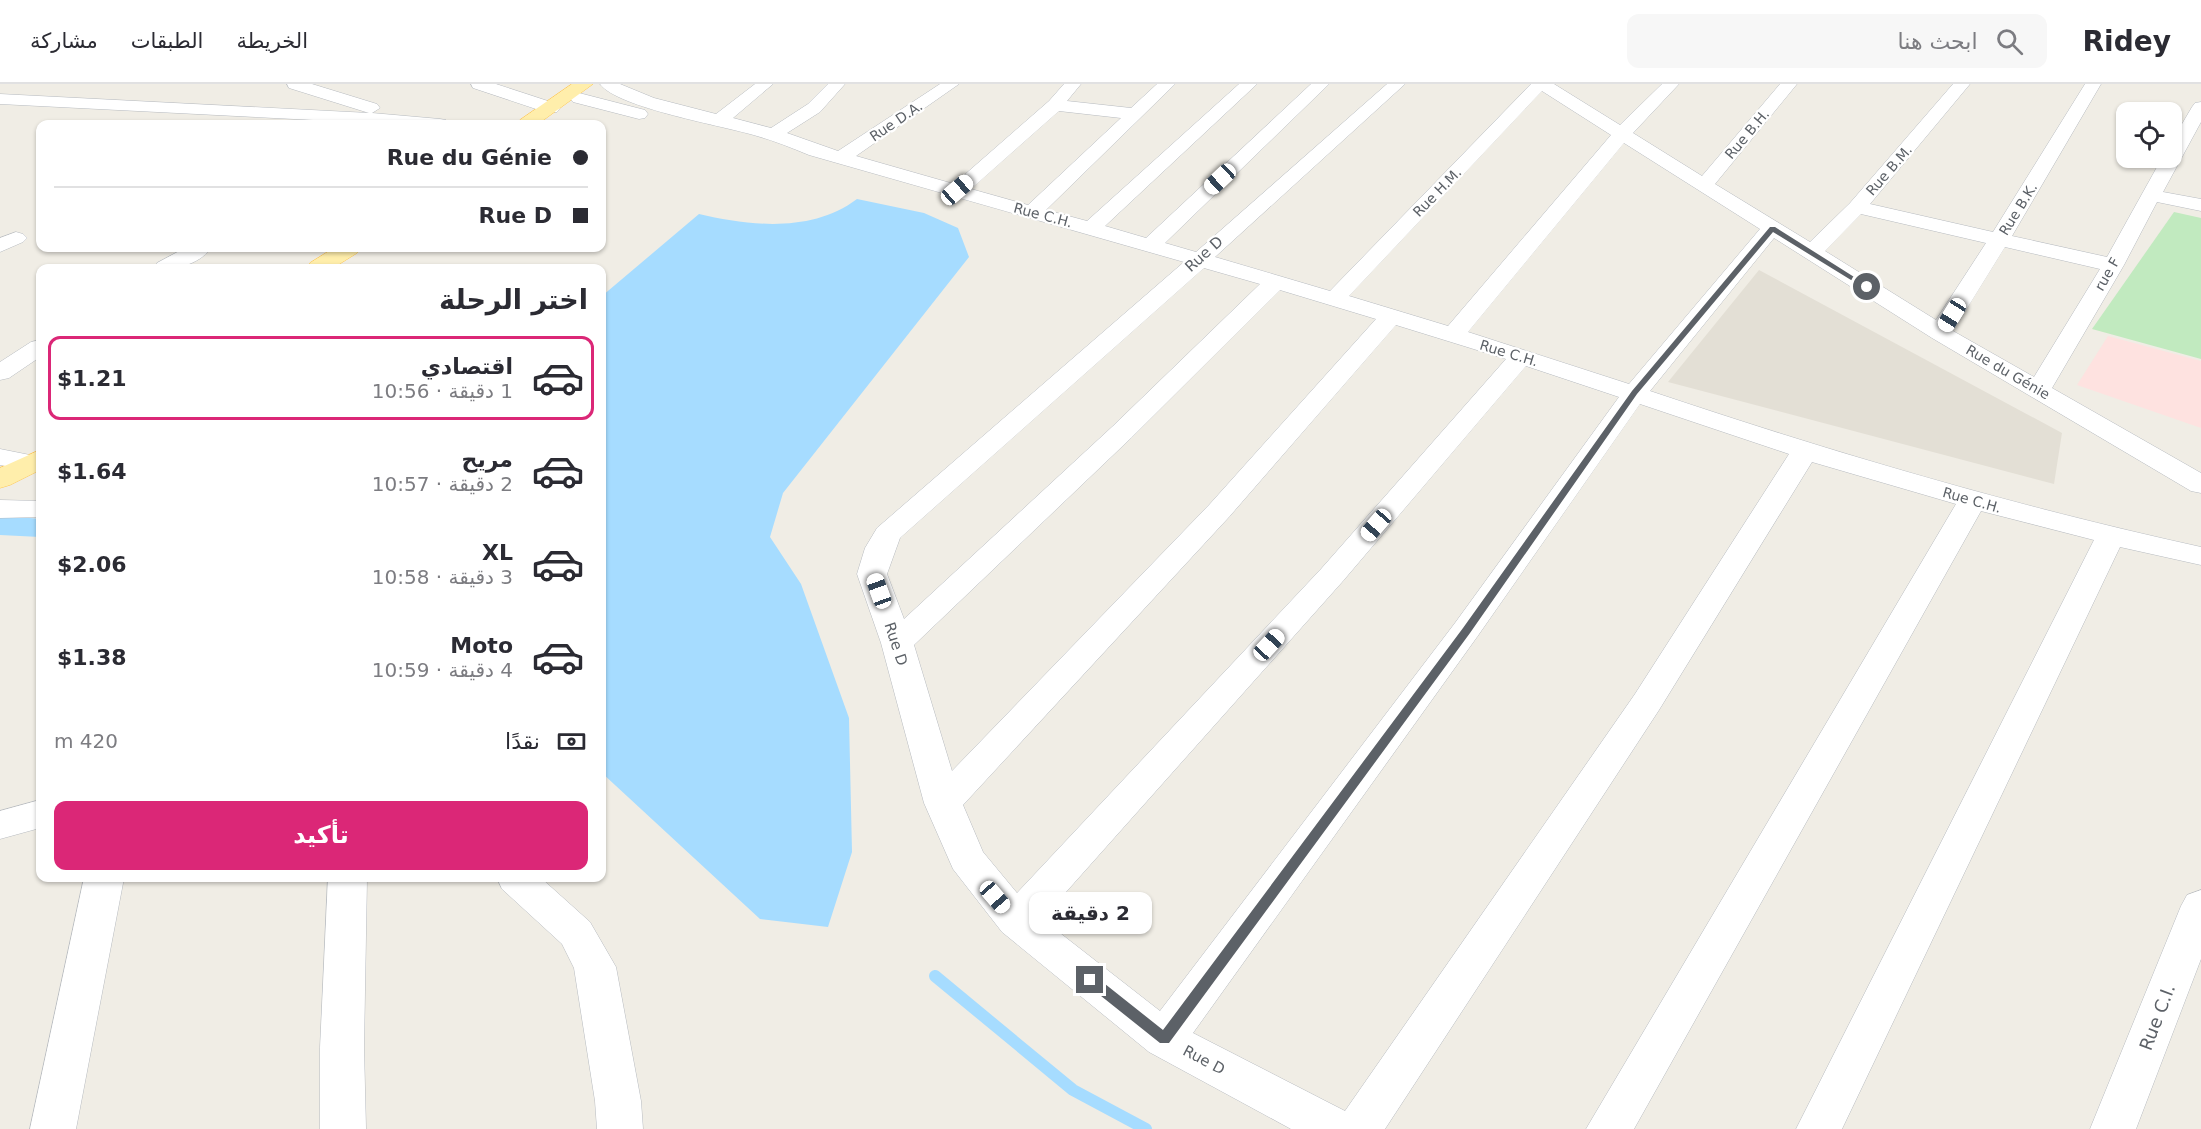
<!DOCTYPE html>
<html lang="ar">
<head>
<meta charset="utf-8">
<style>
  body { margin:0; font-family:"DejaVu Sans","Noto Sans Arabic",sans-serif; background:#f7f7f7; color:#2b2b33; direction:rtl; height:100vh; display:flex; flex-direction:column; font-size:22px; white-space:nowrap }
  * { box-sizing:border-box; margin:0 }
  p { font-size:20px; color:#7c7c81 }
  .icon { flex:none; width:33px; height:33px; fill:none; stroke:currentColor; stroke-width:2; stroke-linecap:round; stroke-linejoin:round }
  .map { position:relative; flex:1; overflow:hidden; direction:ltr }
  .details { position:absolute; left:36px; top:180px; width:570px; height:618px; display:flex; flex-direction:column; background:#fff; border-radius:12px; box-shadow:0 2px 4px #0004; direction:rtl }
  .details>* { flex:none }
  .banner { position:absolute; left:36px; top:36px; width:570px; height:132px; border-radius:12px; box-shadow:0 2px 4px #0004; direction:rtl; display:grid; align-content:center; height:132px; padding:0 18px; background:#fff }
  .fabs { position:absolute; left:2116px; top:18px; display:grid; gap:12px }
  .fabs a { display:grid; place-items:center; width:66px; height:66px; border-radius:12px; background:#fff; box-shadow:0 2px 4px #0004; font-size:30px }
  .end { position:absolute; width:27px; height:27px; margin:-14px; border:8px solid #5c6167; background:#fff; box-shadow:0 0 0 3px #fff }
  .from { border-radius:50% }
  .bubble { position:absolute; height:42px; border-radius:12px; background:#fff; box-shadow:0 2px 4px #0004; font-size:20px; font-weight:600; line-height:42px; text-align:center; direction:rtl }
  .car { position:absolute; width:18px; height:36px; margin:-18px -9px; border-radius:8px; box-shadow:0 0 4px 2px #0007; background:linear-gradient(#fff 24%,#345 0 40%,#fff 0 76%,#345 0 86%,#fff 0) }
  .banner b { display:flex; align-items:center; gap:21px; height:57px; font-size:22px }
  .banner b+b { border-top:2px solid #e1e1e2 }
  .banner i { width:15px; height:15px; background:#2b2b33 }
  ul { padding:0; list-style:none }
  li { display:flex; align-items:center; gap:18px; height:84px; margin:0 12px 9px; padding:0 6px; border:3px solid transparent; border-radius:12px }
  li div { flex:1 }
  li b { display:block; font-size:22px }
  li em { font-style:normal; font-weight:600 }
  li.current { border-color:#db2777 }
  li>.icon { width:54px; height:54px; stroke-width:1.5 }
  h2 { padding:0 18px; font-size:27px; line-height:72px }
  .pay { display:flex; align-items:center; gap:15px; height:66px; padding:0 18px; font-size:22px }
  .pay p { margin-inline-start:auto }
  .cta { display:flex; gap:12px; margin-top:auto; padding:12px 18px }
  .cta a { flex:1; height:69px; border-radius:12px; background:#db2777; color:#fff; font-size:24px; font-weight:600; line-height:69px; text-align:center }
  header { display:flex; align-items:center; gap:36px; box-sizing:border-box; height:84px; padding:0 30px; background:#fff; border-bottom:2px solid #e1e1e2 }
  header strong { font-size:28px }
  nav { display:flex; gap:33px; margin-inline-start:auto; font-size:21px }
  .search { width:420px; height:54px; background:#f7f7f7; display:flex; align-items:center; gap:15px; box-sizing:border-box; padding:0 21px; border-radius:12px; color:#7c7c81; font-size:22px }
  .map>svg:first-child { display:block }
  .education { fill:#e3dfd5 }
  .medical { fill:#fee2e0 }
  .green { fill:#c1eabf }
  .water { fill:#a6dcff }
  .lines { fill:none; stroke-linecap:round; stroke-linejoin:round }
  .stream { stroke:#a6dcff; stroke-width:12 }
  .canal { fill:#a6dcff; fill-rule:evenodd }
  .minor-casing { stroke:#b7bbc0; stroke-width:1 }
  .major-casing { stroke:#ffc650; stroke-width:1 }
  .minor { fill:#fff; fill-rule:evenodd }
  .major { fill:#ffeeab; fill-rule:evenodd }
  .route { fill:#5c6167 }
  .labels { text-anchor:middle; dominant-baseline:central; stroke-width:4.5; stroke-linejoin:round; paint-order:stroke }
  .far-street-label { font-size:14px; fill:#5c6167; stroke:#fff }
  .street-label { font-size:15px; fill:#5c6167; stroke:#fff }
  .near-street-label { font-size:18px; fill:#5c6167; stroke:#fff }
</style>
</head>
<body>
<header>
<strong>Ridey</strong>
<div class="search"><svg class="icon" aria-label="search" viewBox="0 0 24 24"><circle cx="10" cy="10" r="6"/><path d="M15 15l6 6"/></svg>ابحث هنا</div>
<nav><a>الخريطة</a><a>الطبقات</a><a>مشاركة</a></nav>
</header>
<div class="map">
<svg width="2201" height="1045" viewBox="0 0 2201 1045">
  <rect width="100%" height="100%" fill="#f0ede5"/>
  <path class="education" d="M 1759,186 L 2062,349 L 2054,400 L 1668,298 Z"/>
  <path class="medical" d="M 2108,252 L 2201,277 L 2201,344 L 2077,301 Z"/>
  <path class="green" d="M 2174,128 L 2201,134 L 2201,275 L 2092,245 Z"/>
  <path class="water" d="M 857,115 L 924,129 L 958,144 L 969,173 L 783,409 L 770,453 L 801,500 L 849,634 L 852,768 L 828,843 L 760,835 L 602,689 L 602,212 L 699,130 C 750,142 812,149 857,115 Z"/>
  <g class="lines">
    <path class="stream" d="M 935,892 L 1073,1006 L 1146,1045"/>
    <path class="canal" d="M 0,431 L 40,435 L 40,453 L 0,451 Z"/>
    <g class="minor-casing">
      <path id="minor" d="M 287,0 L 312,0 L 377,20 L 380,24 L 372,29 L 440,35 L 446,36 L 449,40 L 393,40 L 0,20 L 0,10 L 369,29 L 289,4 Z
        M 471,0 L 496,0 L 557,20 L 560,24 L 557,28 L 545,28 L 473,4 Z
        M 600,0 L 620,0 L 654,14 L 716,30 L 755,0 L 773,0 L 733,34 L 771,44 L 808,20 L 828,0 L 845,0 L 820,28 L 787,49 L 838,67 L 940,0 L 959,0 L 856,72 L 954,100 L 1049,17 L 1064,0 L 1081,0 L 1067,17 L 1131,24 L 1157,0 L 1175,0 L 1046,126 L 1087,137 L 1239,0 L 1257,0 L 1105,142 L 1146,154 L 1311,0 L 1329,0 L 1165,159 L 1196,168 L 1387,0 L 1405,0 L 1215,173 L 1330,207 L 1531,0 L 1554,0 L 1620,41 L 1662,0 L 1679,0 L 1633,49 L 1702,92 L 1780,0 L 1797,0 L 1715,100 L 1810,158 L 1850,119 L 1953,0 L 1970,0 L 1870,120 L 1993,148 L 2085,0 L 2101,0 L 2012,152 L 2107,173 L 2162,74 L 2172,74 L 2172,57 L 2192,23 L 2195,19 L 2201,18 L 2201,38 L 2163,108 L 2201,115 L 2201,127 L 2157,118 L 2124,181 L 2052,304 L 2201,389 L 2201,409 L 2191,407 L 1932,254 L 1774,154 L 1650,307 C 1831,368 2014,422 2201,463 L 2201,481 L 2120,463 L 1842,1045 L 1796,1045 L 2094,456 L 1981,427 L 1634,1045 L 1586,1045 L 1956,420 L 1812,378 L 1659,626 L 1385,1045 L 1291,1045 L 1149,968 L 1002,848 L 953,785 L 924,719 L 881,559 L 857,490 L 865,464 L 877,444 L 1184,178 L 809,71 C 792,64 775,57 757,52 C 725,42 617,24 600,0 ZM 1542,7 L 1611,51 L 1448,242 L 1349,212 ZM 1059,27 L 1121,34 L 1028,121 L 971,105 ZM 1624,59 L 1760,145 L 1629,300 L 1468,248 ZM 1861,130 L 1986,159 L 1936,236 L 1825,167 ZM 2005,163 L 2100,185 L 2034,293 L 1953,247 ZM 1204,184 L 1260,200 L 1113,342 L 904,535 L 887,490 L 900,454 ZM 1280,206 L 1376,235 L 1209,421 L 952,687 L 914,561 L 1131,354 ZM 1396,241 L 1506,275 L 1321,485 L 1017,809 L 983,768 L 963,721 L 1229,433 ZM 1526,282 L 1619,313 L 1455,539 L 1160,927 L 1042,835 L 1343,497 ZM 1640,320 L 1789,370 L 1635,610 L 1345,1027 L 1193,949 L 1477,553 Z
        M 579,9 L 645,26 L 648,30 L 645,34 L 639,35 L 573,18 L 570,14 L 573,10 Z
        M 16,148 L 23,150 L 27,154 L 23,158 L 0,168 L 0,154 Z
        M 185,164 L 211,164 C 198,182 173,186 154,184 L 157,179 Z
        M 40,256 L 40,273 L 9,294 L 0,296 L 0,278 L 31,258 Z
        M 0,365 L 40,373 L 40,385 L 33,387 L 0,381 Z
        M 0,416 L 40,417 L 40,433 L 0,434 Z
        M 40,716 L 40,744 L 0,755 L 0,727 Z
        M 84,794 L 124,794 L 76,1045 L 30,1045 Z
        M 328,794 L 367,794 L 364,964 L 366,1045 L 320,1045 L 320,964 Z
        M 497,794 L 541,794 L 590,838 L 616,883 L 641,1017 L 643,1045 L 597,1045 L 595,1017 L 574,884 L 562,860 L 502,805 Z
        M 2201,806 L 2201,875 L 2136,1045 L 2090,1045 L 2181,822 L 2187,811 Z"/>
    </g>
    <g class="major-casing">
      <path id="major" d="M 572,0 L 593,0 L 538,40 L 518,40 L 520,36 Z
        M 334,164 L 360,164 L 357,169 L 333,184 L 307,184 L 310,179 Z
        M 40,366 L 40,386 L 10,401 L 0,404 L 0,384 Z"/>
    </g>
    <use href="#minor" class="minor"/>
    <use href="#major" class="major"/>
  </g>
  <path class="route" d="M 1770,143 L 1775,143 L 1870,203 L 1864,204 L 1773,148 L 1637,310 L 1470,549 L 1169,959 L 1160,959 L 1086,900 L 1084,896 L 1086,892 L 1095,892 L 1163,946 L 1463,544 L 1632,307 Z"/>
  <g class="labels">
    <g class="far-street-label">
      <text transform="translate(896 37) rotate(-34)">Rue D.A.</text>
      <text transform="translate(1747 50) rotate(-50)">Rue B.H.</text>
      <text transform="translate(1889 86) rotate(-49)">Rue B.M.</text>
      <text transform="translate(1437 108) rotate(-46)">Rue H.M.</text>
      <text transform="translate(2018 125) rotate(-58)">Rue B.K.</text>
      <text transform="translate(1043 131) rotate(15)">Rue C.H.</text>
      <text transform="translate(2107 190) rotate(-60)">rue F</text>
      <text transform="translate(1509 269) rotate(17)">Rue C.H.</text>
      <text transform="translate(2008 288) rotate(30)">Rue du Génie</text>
      <text transform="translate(1972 416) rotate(16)">Rue C.H.</text>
    </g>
    <g class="street-label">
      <text transform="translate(1204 170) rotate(-42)">Rue D</text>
      <text transform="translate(896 560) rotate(72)">Rue D</text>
      <text transform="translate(1204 976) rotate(28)">Rue D</text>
    </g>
    <g class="near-street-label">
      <text transform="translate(2157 933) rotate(-69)">Rue C.I.</text>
    </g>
  </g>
</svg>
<div class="fabs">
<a><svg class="icon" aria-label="locate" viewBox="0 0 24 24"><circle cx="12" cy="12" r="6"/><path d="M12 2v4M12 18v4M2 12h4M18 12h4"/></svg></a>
</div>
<i class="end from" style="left:1867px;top:203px"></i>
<i class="end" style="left:1090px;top:896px"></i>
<div class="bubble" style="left:1029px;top:808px;width:123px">2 دقيقة</div>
<i class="car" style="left:1220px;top:95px;rotate:227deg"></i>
<i class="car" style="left:957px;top:106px;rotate:49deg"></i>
<i class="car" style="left:1952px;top:231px;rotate:212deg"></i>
<i class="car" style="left:1376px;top:441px;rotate:221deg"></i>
<i class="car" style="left:879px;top:507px;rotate:340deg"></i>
<i class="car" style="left:1269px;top:561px;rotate:43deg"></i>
<i class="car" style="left:995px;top:813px;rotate:139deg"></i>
<div class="banner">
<b><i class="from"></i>Rue du Génie</b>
<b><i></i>Rue D</b>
</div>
<section class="details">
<h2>اختر الرحلة</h2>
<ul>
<li class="current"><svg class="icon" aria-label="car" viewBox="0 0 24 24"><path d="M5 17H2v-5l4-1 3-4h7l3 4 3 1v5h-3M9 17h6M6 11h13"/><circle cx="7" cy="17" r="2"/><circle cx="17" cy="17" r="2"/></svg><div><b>اقتصادي</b><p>1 دقيقة · 10:56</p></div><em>$1.21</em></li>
<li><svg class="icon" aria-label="car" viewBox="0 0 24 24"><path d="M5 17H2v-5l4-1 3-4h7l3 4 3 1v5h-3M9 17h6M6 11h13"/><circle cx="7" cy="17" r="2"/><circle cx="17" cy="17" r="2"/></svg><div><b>مريح</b><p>2 دقيقة · 10:57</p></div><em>$1.64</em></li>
<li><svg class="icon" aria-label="car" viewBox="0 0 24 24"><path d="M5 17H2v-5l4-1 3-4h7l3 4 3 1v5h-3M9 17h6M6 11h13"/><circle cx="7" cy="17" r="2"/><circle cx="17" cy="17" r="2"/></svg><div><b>XL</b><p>3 دقيقة · 10:58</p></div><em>$2.06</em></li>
<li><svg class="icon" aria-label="car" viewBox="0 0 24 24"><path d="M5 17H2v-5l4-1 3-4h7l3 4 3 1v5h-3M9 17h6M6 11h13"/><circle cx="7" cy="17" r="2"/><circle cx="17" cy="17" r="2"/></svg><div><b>Moto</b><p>4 دقيقة · 10:59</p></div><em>$1.38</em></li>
</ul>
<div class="pay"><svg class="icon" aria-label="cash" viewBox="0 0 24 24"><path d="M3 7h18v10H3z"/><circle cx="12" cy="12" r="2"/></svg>نقدًا<p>420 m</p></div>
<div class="cta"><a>تأكيد</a></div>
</section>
</div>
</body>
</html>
